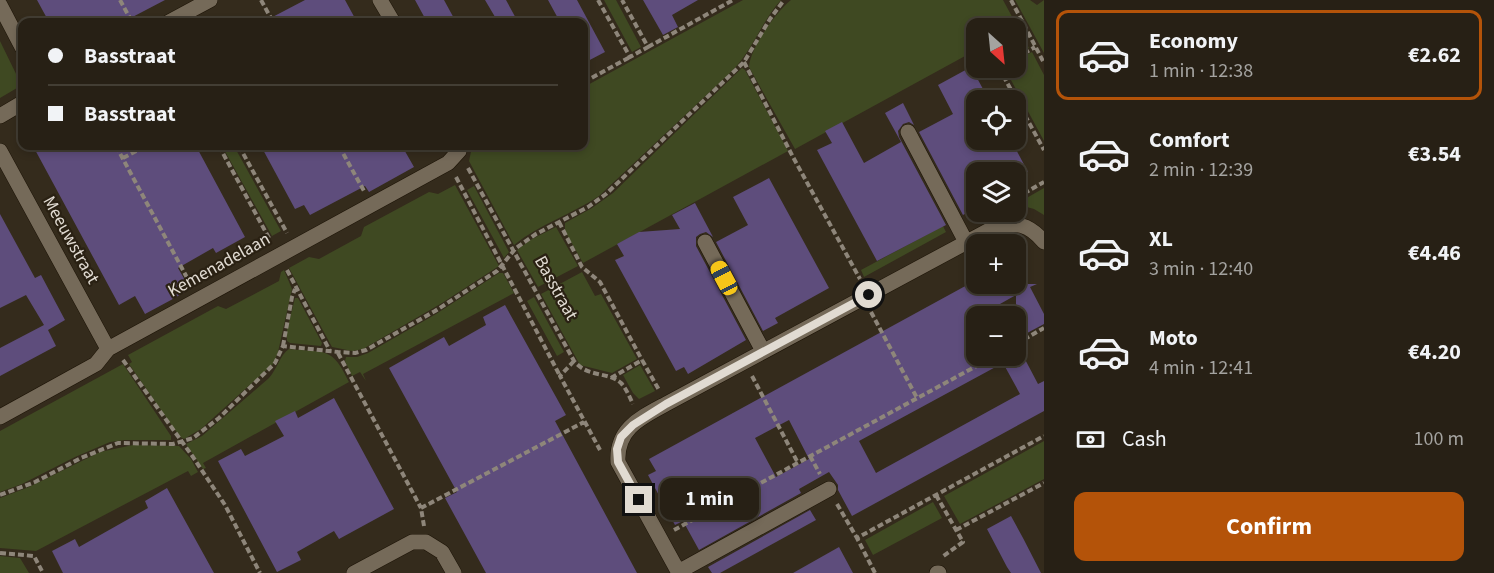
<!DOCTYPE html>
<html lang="en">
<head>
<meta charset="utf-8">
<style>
  body { margin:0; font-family:"Source Sans 3",sans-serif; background:#2f281e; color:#f1f3f6; height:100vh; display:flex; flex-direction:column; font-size:22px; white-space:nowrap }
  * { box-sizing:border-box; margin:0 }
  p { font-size:20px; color:#a4a3a0 }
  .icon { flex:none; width:33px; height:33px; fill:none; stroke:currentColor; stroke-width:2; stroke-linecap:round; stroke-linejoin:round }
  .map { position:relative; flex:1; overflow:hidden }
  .side { display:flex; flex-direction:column; background:#272015; width:450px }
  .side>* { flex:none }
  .top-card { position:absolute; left:18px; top:18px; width:570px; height:132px; border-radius:12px; box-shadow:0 3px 9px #0003,0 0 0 2px #433e34; display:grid; align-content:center; height:132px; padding:0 30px; background:#272015 }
  .needle { width:39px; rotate:153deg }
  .buttons { position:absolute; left:966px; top:18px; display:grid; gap:12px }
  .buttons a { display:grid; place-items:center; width:60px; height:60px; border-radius:12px; background:#272015; box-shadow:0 3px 9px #0003,0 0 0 2px #433e34; font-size:30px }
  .end { position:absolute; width:27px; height:27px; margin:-14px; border:8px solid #e1dbd2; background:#111; box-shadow:0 0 0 3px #111 }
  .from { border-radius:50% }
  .bubble { position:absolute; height:42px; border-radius:12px; background:#272015; box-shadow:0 3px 9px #0003,0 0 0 2px #433e34; font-size:20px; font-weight:700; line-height:42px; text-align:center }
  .car { position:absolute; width:18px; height:36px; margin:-18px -9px; border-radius:8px; box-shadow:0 0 4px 2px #0007; background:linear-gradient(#f5c518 24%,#345 0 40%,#f5c518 0 76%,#345 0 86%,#f5c518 0) }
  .top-card b { display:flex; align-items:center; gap:21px; height:57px; font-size:22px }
  .top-card b+b { border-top:2px solid #433e34 }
  .top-card i { width:15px; height:15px; background:#f1f3f6 }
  ul { padding:10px 0 0; list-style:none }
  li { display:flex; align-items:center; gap:18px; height:90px; margin:0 12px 9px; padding:0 18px; border:3px solid transparent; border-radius:12px }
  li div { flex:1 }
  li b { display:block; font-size:22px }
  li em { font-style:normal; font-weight:700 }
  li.on { border-color:#b45309 }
  li>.icon { width:54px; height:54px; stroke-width:1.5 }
  .pay { display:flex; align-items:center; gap:15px; height:66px; padding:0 30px; font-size:22px }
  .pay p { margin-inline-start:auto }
  .button { display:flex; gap:12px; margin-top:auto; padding:12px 30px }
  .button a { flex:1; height:69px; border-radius:12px; background:#b45309; color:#fff; font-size:24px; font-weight:700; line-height:69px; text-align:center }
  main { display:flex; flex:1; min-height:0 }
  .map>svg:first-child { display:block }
  .green { fill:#3f4922 }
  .building { fill:#5e4d7c; fill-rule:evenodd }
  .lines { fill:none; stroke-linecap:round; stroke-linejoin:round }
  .minor-casing { stroke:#1c1306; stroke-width:16 }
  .path { stroke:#8e867a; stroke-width:4; stroke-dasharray:6 3; stroke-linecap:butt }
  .minor { stroke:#756a59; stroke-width:15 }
  .route { stroke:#e1dbd2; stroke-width:8 }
  .labels { text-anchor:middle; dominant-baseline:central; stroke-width:4.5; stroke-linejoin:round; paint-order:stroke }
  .street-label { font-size:18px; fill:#e1dbd2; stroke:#2a2113 }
</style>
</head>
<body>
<main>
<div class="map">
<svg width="1044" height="573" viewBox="0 0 1044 573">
  <rect width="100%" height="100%" fill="#342b1c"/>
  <path class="green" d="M 604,0 L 616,0 L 641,47 L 632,52 Z
    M 743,0 L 781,0 C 762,21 753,49 733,70 L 599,196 C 572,214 540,224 514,245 L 469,161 L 472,147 L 475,146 L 584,146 L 584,87 Z
    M 791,0 L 1003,0 L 1029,48 L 1016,55 L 1016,28 L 976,28 L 976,50 L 795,149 L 749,67 C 750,48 776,12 791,0 Z
    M 1015,0 L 1030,0 L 1037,5 L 1044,0 L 1044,53 Z
    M 0,41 L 19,80 L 17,88 L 0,98 Z
    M 1032,52 L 1044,75 L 1044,141 L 1005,69 L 1016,68 L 1016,60 Z
    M 742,68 L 745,70 L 788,151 L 583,263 L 565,231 L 565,223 L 592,208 L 613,193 Z
    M 222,146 L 234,146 L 281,231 L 272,236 Z
    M 455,185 L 499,266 L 442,303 L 363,349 L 352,351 L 332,347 L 289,268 L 309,257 L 319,259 L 361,236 L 364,227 L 429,192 L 438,194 Z
    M 474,186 L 509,252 L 504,258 L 467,190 Z
    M 1044,188 L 1044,215 L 1034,209 L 1016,204 Z
    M 943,226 L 946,232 L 864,277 L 861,270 Z
    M 556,227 L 578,266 L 538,287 L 517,250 L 532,239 Z
    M 284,270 L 292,289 L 278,352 L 273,364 L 201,429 L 184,439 L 180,437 L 129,364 L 132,362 L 128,355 L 218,306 L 226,309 L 279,281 L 281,272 Z
    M 582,272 L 595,296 L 601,294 L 637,359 L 612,373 L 580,365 L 541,294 Z
    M 499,273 L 503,273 L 514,293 L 363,374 L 366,381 L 360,372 L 352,376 L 345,361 L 346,357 L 357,357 L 368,353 L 436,314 Z
    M 534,297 L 564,352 L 557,356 L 527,301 Z
    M 295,298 L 298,298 L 322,343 L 321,346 L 290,343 L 287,341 L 287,330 Z
    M 289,349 C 326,353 332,346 349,382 L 203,463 L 206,468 L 203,469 L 186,444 L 202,436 L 269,378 C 277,369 280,355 289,349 Z
    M 123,364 L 171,436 L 171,440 L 125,440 L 110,442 L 75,457 L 22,484 L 0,492 L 0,431 Z
    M 640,365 L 655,391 L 639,399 L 633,393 L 623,375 Z
    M 1044,441 L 1044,479 L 960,524 L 944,496 Z
    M 133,445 L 179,446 L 191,459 L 198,472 L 191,476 L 188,471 L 36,551 L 0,548 L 0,498 L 29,487 L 100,452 Z
    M 933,502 L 942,518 L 873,555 L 865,540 Z
    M 0,556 L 20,558 L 29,573 L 0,573 Z"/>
  <path class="building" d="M 37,0 L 165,0 L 123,22 L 49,22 Z
    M 305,0 L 345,0 L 357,22 L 263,22 Z
    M 415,0 L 444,0 L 456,22 L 427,22 Z
    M 485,0 L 506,0 L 518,22 L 498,22 Z
    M 548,0 L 577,0 L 605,52 L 584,63 L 584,22 L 560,22 Z
    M 643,0 L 698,0 L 672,15 L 678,27 L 663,35 Z
    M 971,67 L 989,100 L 976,100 L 976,140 L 1011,140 L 1028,172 L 976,172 L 976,207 L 963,215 L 919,132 L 953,114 L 938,85 Z
    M 903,103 L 914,125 L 909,122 L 903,124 L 898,131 L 899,137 L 946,225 L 877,261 L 817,150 L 832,143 L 825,131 L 842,122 L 864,163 L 901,142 L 885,113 Z
    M 33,146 L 196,146 L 245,237 L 216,253 L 213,248 L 178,268 L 190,289 L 171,300 L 145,314 L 135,296 L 119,305 Z
    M 261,146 L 402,146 L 414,167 L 369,192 L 365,186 L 310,215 L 304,205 L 295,209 Z
    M 769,178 L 829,288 L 775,318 L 778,323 L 763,331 L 716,242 L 748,225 L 733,197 Z
    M 695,203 L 713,237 L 706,232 L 700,234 L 696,237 L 696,246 L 746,340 L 688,374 L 684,367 L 676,371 L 615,260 L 624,256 L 617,244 L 639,232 L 680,229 L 672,215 Z
    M 0,214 L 35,278 L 41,275 L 65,320 L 48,330 L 56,346 L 0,376 L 0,348 L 44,325 L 26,295 L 0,308 Z
    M 1016,261 L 1028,284 L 1037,284 L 1030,287 L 1044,314 L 1044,324 L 1016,339 L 1016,295 L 975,318 L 976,356 L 1016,356 L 1016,347 L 1018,346 L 1038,384 L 1044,381 L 1044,411 L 852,516 L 838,490 L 838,485 L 829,472 L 799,489 L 801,493 L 699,550 L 683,521 L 675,525 L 648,475 L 656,471 L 649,459 L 969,284 L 1016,284 ZM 1003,363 L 1020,394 L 876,473 L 859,441 ZM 789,420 L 809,459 L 776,477 L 755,438 Z
    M 505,305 L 566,415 L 555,421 L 637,573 L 486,573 L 445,498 L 457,492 L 389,368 L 444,337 L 449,346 L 486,325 L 483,317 Z
    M 334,398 L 394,509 L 339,539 L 334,531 L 297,552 L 301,560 L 277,572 L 218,461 L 241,449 L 245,456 L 284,436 L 275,421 L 295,411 L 298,418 Z
    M 167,488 L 214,573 L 63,573 L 52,551 L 75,539 L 79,547 L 148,508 L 145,501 Z
    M 810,510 L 816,520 L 720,573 L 712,573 L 708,567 Z
    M 1011,516 L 1023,538 L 1041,573 L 1011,573 L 1007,567 L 987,529 Z
    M 839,547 L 853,573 L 793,573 Z"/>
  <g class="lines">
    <g class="minor-casing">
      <path id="minor" d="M 380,0 L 393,22
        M 0,5 L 22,47
        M 169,22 L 210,0
        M 0,116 L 22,103
        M 908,132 L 966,242
        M 0,151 L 108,349
        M 705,242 L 763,351
        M 0,417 L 96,364 L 108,349 L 448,163 L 459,151 L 457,146
        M 678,572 L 829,489
        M 354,573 L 412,542 L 426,542 L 442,552 L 454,573
        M 679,573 L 618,462 C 616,429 640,418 666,404 L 993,228 C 1016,221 1029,224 1044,242
        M 937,573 L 939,573"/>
    </g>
    <path class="path" d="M 120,0 L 132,22
      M 261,0 L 273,22
      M 598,0 L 630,57 L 648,47 L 622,0
      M 1011,0 L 1044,63
      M 648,47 L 733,0
      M 1016,58 L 1035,47
      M 744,62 L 793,157 L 860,279
      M 999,68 L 1044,150
      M 584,82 L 630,57
      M 116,146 L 191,285
      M 219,146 L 270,240
      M 239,146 L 287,233
      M 339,146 L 364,191
      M 123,158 L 146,146
      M 468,168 L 574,361 C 588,378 607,371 621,383 C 626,388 630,398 633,404
      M 456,177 L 560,376
      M 1016,198 L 1044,182
      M 559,222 L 582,267 L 600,282 L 642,360
      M 287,270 L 330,351
      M 871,312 L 917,398
      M 1016,344 L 1044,328
      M 283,346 L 292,297 L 295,289
      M 338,353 L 421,508
      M 123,360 L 193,457 L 225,505 L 260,573
      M 574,361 L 560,376 L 600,450
      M 752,376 L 798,463
      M 611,378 L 642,360 L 659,390
      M 810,456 L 820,474
      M 0,495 L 35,482 L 81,458 L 118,443 L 173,444 L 193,438 L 219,418 L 275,363 L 283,346 L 338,352 L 355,353 L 366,350 L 435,311 L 497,271 L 516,248 L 536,234 L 588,207 L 606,194 L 744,62 L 770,19 L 784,0
      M 936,495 L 963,542 L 942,557
      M 837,504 L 857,538
      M 424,526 L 421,508 L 584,422
      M 674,530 L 995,356
      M 956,530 L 1044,483
      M 0,553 L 34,556 L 43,573
      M 875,573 L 857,538 L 1044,436"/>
    <use href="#minor" class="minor"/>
  </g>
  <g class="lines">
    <path class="route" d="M 639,500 L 618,462 L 617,449 L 621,437 L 633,425 L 666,404 L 869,295"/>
  </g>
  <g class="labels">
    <g class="street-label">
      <text transform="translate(71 240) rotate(61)">Meeuwstraat</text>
      <text transform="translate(219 265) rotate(-29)">Kemenadelaan</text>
      <text transform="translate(556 288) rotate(61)">Basstraat</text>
    </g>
  </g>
</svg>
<div class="buttons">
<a><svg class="needle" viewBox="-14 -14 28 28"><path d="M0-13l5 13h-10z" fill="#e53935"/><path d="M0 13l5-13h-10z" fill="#a4a3a0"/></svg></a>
<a><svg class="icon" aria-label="locate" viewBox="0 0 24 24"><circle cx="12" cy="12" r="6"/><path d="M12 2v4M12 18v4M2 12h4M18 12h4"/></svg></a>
<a><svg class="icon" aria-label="layers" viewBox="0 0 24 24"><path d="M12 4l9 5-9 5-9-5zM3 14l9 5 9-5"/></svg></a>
<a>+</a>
<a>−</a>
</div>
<i class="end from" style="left:869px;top:295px"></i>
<i class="end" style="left:639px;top:500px"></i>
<div class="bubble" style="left:660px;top:478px;width:99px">1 min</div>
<i class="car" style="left:724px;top:278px;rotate:332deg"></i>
<div class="top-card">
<b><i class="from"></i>Basstraat</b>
<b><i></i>Basstraat</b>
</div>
</div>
<section class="side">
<ul>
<li class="on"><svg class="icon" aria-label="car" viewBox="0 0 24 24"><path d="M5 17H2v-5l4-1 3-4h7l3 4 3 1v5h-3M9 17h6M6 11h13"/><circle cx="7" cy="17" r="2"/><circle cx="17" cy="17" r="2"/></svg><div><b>Economy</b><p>1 min · 12:38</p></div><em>€2.62</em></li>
<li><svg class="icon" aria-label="car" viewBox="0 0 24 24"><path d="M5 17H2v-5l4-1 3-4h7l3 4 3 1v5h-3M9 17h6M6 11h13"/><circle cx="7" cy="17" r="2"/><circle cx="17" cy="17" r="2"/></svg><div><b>Comfort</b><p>2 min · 12:39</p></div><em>€3.54</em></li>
<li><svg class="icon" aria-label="car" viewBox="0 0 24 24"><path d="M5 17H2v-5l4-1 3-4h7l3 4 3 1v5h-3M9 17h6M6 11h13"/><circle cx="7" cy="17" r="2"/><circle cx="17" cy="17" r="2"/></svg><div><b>XL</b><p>3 min · 12:40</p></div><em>€4.46</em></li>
<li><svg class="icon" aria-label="car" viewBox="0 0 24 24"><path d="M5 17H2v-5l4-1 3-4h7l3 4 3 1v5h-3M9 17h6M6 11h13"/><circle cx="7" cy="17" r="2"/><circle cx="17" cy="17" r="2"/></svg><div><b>Moto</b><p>4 min · 12:41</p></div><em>€4.20</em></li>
</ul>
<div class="pay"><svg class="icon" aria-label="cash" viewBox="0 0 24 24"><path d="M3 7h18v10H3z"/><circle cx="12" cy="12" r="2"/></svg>Cash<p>100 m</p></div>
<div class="button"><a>Confirm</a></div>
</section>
</main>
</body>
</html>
